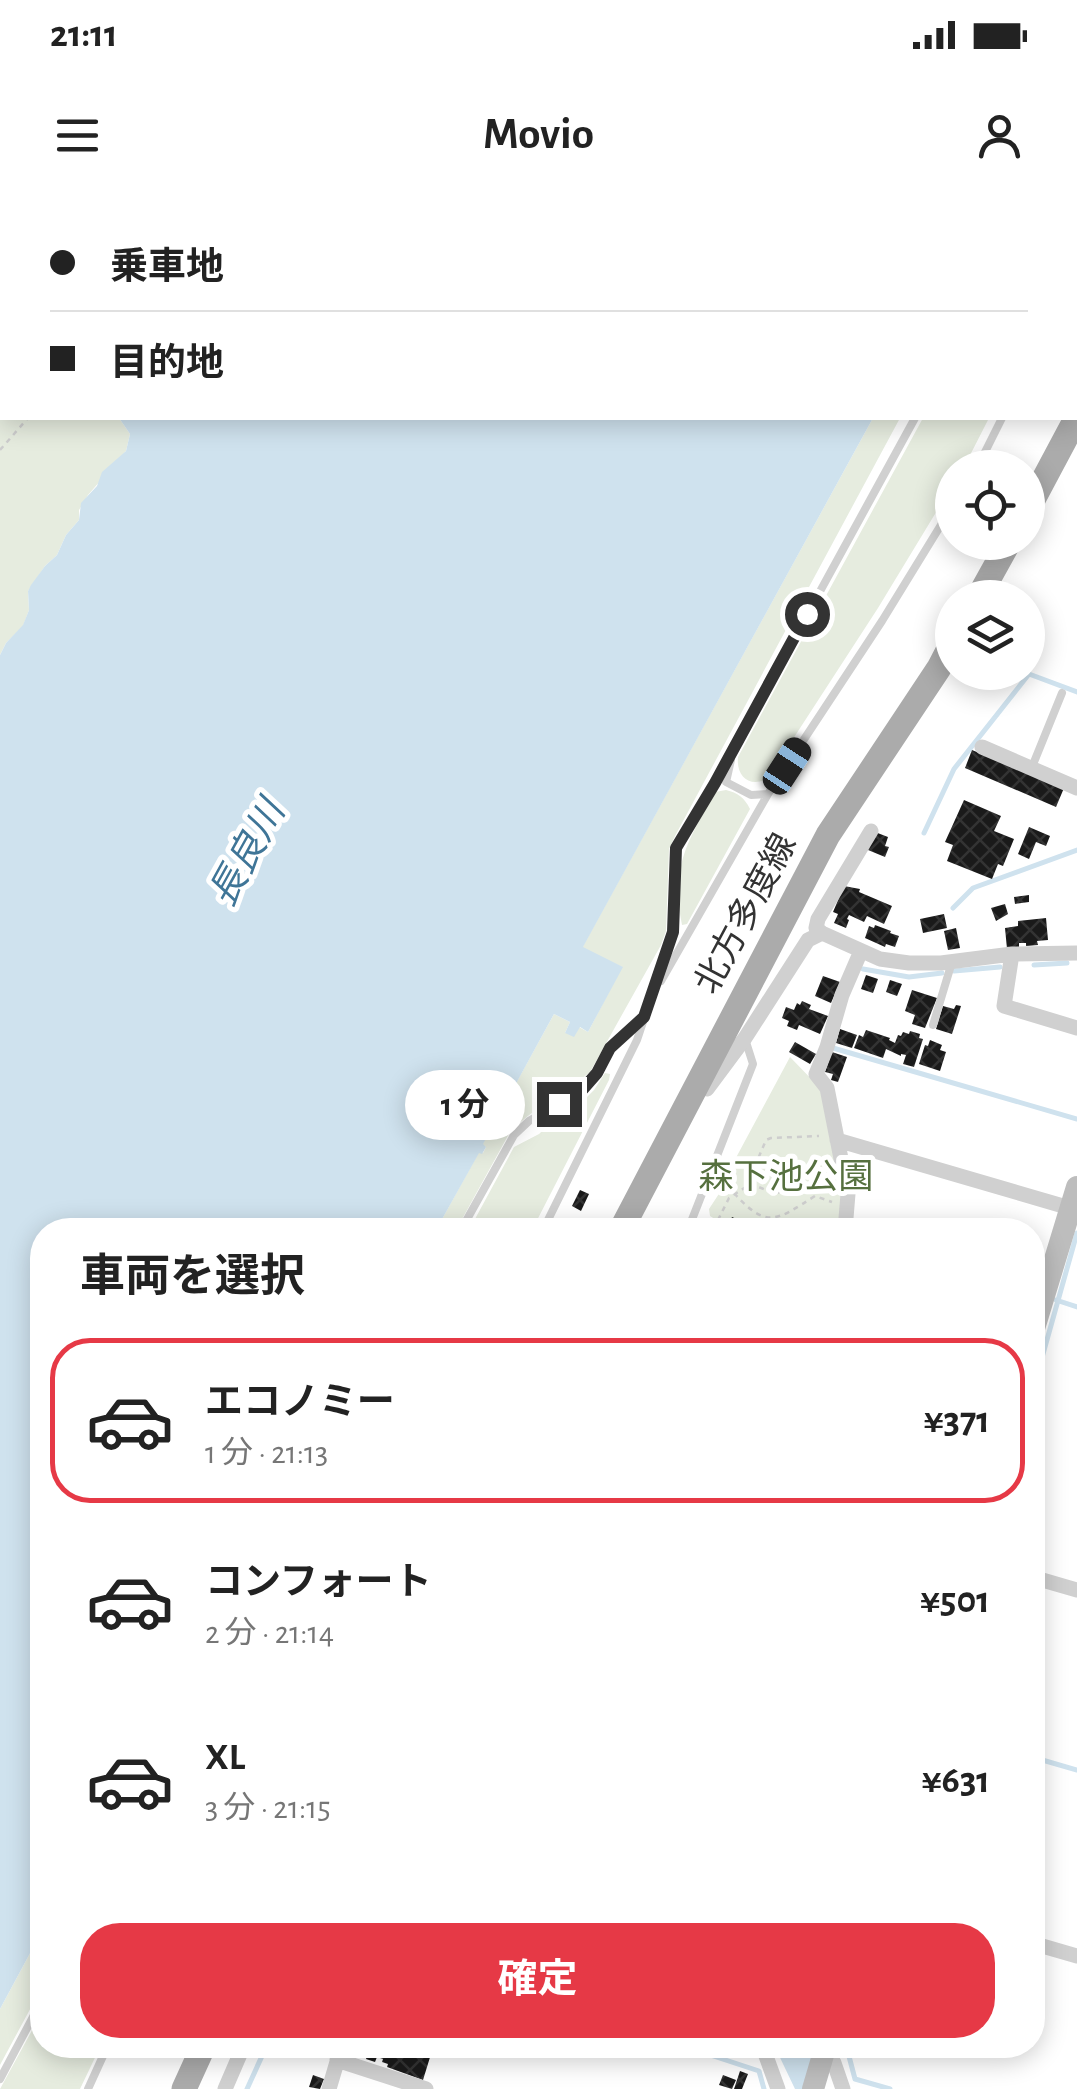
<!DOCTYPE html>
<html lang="ja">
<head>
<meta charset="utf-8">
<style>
  body { margin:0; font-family:"Alegreya Sans","Noto Sans JP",sans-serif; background:#f6f6f6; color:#222; height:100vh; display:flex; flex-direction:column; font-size:38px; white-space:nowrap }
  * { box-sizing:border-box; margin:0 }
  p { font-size:32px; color:#767676 }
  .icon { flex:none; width:55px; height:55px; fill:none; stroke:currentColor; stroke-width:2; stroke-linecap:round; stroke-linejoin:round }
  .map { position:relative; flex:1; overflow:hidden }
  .side { position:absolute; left:30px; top:1018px; width:1015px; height:840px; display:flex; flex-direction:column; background:#fff; border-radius:40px; box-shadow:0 5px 25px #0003 }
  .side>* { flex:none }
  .hud { position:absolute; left:0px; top:0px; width:1078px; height:220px; box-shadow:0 5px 25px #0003; display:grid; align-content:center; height:220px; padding:0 50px; background:#fff }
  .tools { position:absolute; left:935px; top:250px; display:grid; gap:20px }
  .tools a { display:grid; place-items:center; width:110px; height:110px; border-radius:50%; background:#fff; box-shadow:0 5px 25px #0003; font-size:50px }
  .end { position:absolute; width:45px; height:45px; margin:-22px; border:12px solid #333; background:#fff; box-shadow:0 0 0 5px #fff }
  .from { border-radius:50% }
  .bubble { position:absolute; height:70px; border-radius:35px; background:#fff; box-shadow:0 5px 25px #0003; font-size:32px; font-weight:700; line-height:70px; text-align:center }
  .car { position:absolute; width:30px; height:60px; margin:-30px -15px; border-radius:12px; box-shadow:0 0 8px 2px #0007; background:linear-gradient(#222 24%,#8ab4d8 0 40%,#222 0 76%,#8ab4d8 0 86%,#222 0) }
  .hud b { display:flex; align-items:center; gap:35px; height:95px; font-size:38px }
  .hud b+b { border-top:2px solid #e0e0e0 }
  .hud i { width:25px; height:25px; background:#222 }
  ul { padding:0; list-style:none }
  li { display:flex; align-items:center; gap:30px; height:165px; margin:0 20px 15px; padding:0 30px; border:5px solid transparent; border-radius:40px }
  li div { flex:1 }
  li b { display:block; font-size:38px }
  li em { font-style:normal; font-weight:700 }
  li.selected { border-color:#e63946 }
  li>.icon { width:90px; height:90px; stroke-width:1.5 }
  h2 { padding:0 50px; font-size:45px; line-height:120px }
  .cta { display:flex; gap:20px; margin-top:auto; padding:20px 50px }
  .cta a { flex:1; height:115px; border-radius:40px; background:#e63946; color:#fff; font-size:40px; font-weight:700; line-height:115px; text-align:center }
  .status { display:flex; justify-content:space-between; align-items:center; height:70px; padding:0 50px; background:#fff; direction:ltr }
  .status svg { height:28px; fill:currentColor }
  header { display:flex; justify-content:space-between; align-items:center; height:130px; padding:0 50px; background:#fff; font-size:45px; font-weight:700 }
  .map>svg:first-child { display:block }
  .green { fill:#e6ecdf }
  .water { fill:#cfe2ee }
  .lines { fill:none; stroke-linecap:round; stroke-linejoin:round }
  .stream { stroke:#cfe2ee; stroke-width:5 }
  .building { fill:url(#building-cross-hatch) }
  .path { stroke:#cdcdcd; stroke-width:2.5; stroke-dasharray:5 5; stroke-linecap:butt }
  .lane { stroke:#d0d0d0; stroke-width:8 }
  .street { stroke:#d0d0d0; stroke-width:15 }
  .secondary { stroke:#bdbdbd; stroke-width:22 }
  .primary { stroke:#ababab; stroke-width:25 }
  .route { stroke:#333; stroke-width:12 }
  .labels { text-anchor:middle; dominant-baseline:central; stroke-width:10; stroke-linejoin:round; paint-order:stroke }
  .street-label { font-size:35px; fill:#333; stroke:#fff }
  .park-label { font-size:35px; fill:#56703f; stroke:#fff }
  .water-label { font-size:38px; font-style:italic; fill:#3f7597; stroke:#fff }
</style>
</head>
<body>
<div class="status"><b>21:11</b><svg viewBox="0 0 49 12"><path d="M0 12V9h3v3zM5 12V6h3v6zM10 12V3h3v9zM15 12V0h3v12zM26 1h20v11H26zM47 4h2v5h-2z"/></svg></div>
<header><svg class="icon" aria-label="menu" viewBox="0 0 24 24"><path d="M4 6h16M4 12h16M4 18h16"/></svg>Movio<svg class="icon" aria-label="person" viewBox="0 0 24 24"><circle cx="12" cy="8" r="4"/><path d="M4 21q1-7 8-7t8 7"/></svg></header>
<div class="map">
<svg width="1077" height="1889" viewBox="0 0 1077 1889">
  <defs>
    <pattern id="building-cross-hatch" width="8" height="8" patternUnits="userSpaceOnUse" patternTransform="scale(2.5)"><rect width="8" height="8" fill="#1a1a1a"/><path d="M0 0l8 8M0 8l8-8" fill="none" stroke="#333"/></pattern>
  </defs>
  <rect width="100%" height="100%" fill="#fff"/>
  <path class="green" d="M 0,0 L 59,0 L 58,2 L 2,2 L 2,116 L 0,121 Z
    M 2,143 L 2,218 L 119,218 L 130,234 L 126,251 L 88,295 L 79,310 L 79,320 L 66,335 L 57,355 L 45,366 L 28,391 L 29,410 L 23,426 L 6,443 L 0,455 L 0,149 Z
    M 873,218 L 900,218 L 675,636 L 669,649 L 666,731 L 661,745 L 590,872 C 564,894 533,908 510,932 L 456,1030 L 436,1030 L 479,952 L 483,953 L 486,947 L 482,945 L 554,814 L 570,822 L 565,833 L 579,827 L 588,832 L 622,767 L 582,748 Z
    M 923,218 L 989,218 L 964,267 L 952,268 L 952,286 L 878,408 L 767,579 C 749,588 736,576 738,557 Z
    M 726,590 C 738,593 744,597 750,609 L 687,724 L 682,725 C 670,667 688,641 715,592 Z
    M 790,857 L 821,889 L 843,994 L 838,1030 L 718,1030 L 721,1023 L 710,1016 L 709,1009 L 728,980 L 731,967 Z
    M 605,873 L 610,874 L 609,880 L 532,1030 L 469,1030 L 514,947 L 539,934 L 559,915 L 578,906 L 594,890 Z
    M 42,1731 L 42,1787 L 0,1865 L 0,1809 Z
    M 42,1812 L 42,1845 L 101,1845 L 80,1889 L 0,1889 Z"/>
  <path class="water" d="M 275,0 L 990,0 L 989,2 L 272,2 Z
    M 119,218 L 873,218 L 583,747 L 623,767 L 588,832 L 580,827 L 574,837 L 565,833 L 570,822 L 554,814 L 483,944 L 486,947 L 482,954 L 479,953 L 436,1030 L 42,1030 L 42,1731 L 0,1809 L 0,455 L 6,443 L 23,425 L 29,410 L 28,391 L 31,385 L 45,366 L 57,355 L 66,335 L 79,320 L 81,303 L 97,286 L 102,272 L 126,251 L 130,234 Z
    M 774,1845 L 806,1845 L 812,1854 L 822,1889 L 795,1889 Z"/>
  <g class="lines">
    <path class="stream" d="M 924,633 L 954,569 L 1029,474 L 1077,492
      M 953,708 L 973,688 L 1077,650
      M 1034,765 L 1067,763
      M 863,769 L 909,777 L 942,773
      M 954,771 L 1000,767
      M 833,848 L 1077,919
      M 1056,1100 L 1077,1107
      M 1032,1193 L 1077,1033
      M 1032,1557 L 1077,1570
      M 680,1845 L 759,1871 L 764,1889
      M 846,1845 L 855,1879 L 890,1889
      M 351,1857 L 354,1845
      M 247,1889 L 267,1845"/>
  </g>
  <path class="building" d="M 972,550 L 1064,588 L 1056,607 L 965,568 Z
    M 964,600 L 1001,616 L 994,631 L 1014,639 L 1003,666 L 998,664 L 992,679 L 947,661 L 953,645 L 945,642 Z
    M 1029,627 L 1050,636 L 1046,646 L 1036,642 L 1029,659 L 1018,654 Z
    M 875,632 L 888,637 L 885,646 L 889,647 L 885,657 L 868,650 Z
    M 844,686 L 860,689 L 859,692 L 892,706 L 884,724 L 867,716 L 864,722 L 849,715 L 847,719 L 849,720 L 846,728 L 834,723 L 838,714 L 833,712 Z
    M 1029,695 L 1029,702 L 1015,704 L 1014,697 Z
    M 1005,704 L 1008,714 L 996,721 L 991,708 Z
    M 944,714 L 947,728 L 923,733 L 920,719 Z
    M 1046,718 L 1048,740 L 1037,741 L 1038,745 L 1026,746 L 1026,743 L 1019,743 L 1019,747 L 1007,749 L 1005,728 L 1018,726 L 1018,721 Z
    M 875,725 L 891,731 L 890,733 L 899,736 L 895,747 L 886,744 L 885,747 L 865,738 L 869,726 L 874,728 Z
    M 956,728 L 960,748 L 948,750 L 944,731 Z
    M 866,775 L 878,779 L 873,793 L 861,789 Z
    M 823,776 L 840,782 L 831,803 L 815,796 Z
    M 890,780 L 902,784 L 897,796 L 886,792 Z
    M 912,790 L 937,798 L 925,828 L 912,824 L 915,815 L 905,811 Z
    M 802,801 L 811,805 L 809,809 L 828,816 L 820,834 L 799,825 L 797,830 L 787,826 L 789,821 L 782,818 L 786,807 L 794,810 L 797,803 L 800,805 Z
    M 956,805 L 961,806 L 952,834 L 936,829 L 943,806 L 954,809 Z
    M 840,829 L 857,835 L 852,848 L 836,843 Z
    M 866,830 L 890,838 L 889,840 L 895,843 L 898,835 L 901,836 L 903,832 L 909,834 L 910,831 L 920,834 L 919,838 L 923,839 L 914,867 L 903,864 L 906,855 L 901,854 L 901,856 L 886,849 L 883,858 L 854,848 L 859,835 L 863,837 Z
    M 930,840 L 942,845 L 940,850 L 946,852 L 940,871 L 919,864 L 925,845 L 928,846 Z
    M 795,842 L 816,854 L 810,864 L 789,852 Z
    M 832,852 L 847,857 L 838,882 L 831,880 L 833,874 L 825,872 Z
    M 580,990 L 589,994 L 581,1011 L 572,1006 Z
    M 732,1017 L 743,1022 L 740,1030 L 728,1026 Z
    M 317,1845 L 332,1845 L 329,1853 L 305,1846 Z
    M 359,1845 L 406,1845 L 431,1854 L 423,1880 L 387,1867 L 388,1864 L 382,1862 L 383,1859 L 377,1857 L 375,1862 L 366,1859 L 368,1853 L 358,1850 Z
    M 740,1871 L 748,1874 L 742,1889 L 734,1889 Z
    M 313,1875 L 324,1879 L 320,1889 L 309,1887 Z
    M 723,1875 L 736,1880 L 732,1889 L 719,1885 Z"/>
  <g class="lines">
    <path class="path" d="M 0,250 L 28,218
      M 770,971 L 775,961 L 782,962 L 789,973 C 787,982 785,989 776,994 L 756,986 L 752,981 L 752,973 L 766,940 L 771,938 L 819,936
      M 734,993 C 767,1030 777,1020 815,996 L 832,1002
      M 718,1020 L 729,998 L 752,983"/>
    <path class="lane" d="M 65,2 L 67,0
      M 1028,2 L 1029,0
      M 1075,77 L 1077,74
      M 0,136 L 2,131
      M 977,268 L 1002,218
      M 731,560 L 726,582 L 751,595 L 768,594 L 882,421 L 952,307
      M 1032,567 L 1062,493
      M 661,781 L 768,594
      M 651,798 L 673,732 L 676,647 L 715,583 L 915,218
      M 933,825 L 952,762
      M 461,1030 L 514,935 L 529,921 L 583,889 L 597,873 L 610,848 L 643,818
      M 543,1030 L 637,840 L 651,798
      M 709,1030 L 691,1022 L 753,864 L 746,842
      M 0,1879 L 42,1800
      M 88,1889 L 108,1845"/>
    <path class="street" d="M 982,547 L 1077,588
      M 822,733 L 816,728 L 818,719 L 871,631
      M 1012,754 L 1004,806 L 1077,828
      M 707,889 L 745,838 L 808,740 L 822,733 L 880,759 L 909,763 L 941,763 L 1012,754 L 1077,753
      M 837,940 L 1077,1010
      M 845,1030 L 848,994 L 827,888 L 816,874 L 827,847 L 842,795 L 861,751
      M 1032,1377 L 1077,1390
      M 1032,1743 L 1077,1756
      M 762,1845 L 778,1889
      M 825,1847 L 834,1863 L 843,1889
      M 337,1860 L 426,1889
      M 225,1889 L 244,1845
      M 329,1889 L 342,1845"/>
    <path class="secondary" d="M 1032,1135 L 1077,987
      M 813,1889 L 826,1845"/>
    <path class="primary" d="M 1028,309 L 1077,217
      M 978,398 L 1009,342
      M 621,1030 L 828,635 L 939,468 L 952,443
      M 184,1889 L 204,1845"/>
  </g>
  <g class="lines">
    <path class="route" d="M 559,904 L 583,889 L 597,873 L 610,848 L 644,817 L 673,732 L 676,648 L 715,583 L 807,414"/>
  </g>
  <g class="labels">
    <g class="street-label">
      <text transform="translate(746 714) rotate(-62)">北方多度線</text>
    </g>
    <g class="park-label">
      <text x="786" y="977">森下池公園</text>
    </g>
    <g class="water-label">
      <text transform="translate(248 654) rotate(-61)">長良川</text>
    </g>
  </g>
</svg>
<div class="tools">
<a><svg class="icon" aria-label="locate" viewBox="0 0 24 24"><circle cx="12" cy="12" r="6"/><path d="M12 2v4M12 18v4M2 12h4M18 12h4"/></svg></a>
<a><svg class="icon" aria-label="layers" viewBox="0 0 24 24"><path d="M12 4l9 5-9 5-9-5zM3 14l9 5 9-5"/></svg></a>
</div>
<i class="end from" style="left:807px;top:414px"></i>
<i class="end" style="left:559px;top:904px"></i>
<div class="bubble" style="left:405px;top:870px;width:120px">1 分</div>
<i class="car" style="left:787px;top:566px;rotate:33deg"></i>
<div class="hud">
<b><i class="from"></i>乗車地</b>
<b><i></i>目的地</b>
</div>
<section class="side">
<h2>車両を選択</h2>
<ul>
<li class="selected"><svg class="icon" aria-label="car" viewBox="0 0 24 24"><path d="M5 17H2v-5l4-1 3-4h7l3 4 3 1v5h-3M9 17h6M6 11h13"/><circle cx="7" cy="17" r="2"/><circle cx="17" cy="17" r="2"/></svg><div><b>エコノミー</b><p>1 分 · 21:13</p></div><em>¥371</em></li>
<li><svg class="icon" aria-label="car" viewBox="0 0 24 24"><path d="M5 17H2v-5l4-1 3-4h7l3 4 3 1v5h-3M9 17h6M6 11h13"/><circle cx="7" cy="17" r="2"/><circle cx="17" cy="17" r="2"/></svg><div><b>コンフォート</b><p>2 分 · 21:14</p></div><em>¥501</em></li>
<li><svg class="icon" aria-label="car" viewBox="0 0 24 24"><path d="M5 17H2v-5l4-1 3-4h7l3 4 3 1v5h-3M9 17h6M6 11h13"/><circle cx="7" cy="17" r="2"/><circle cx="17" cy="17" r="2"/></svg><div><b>XL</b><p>3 分 · 21:15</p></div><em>¥631</em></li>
</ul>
<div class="cta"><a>確定</a></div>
</section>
</div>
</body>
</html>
